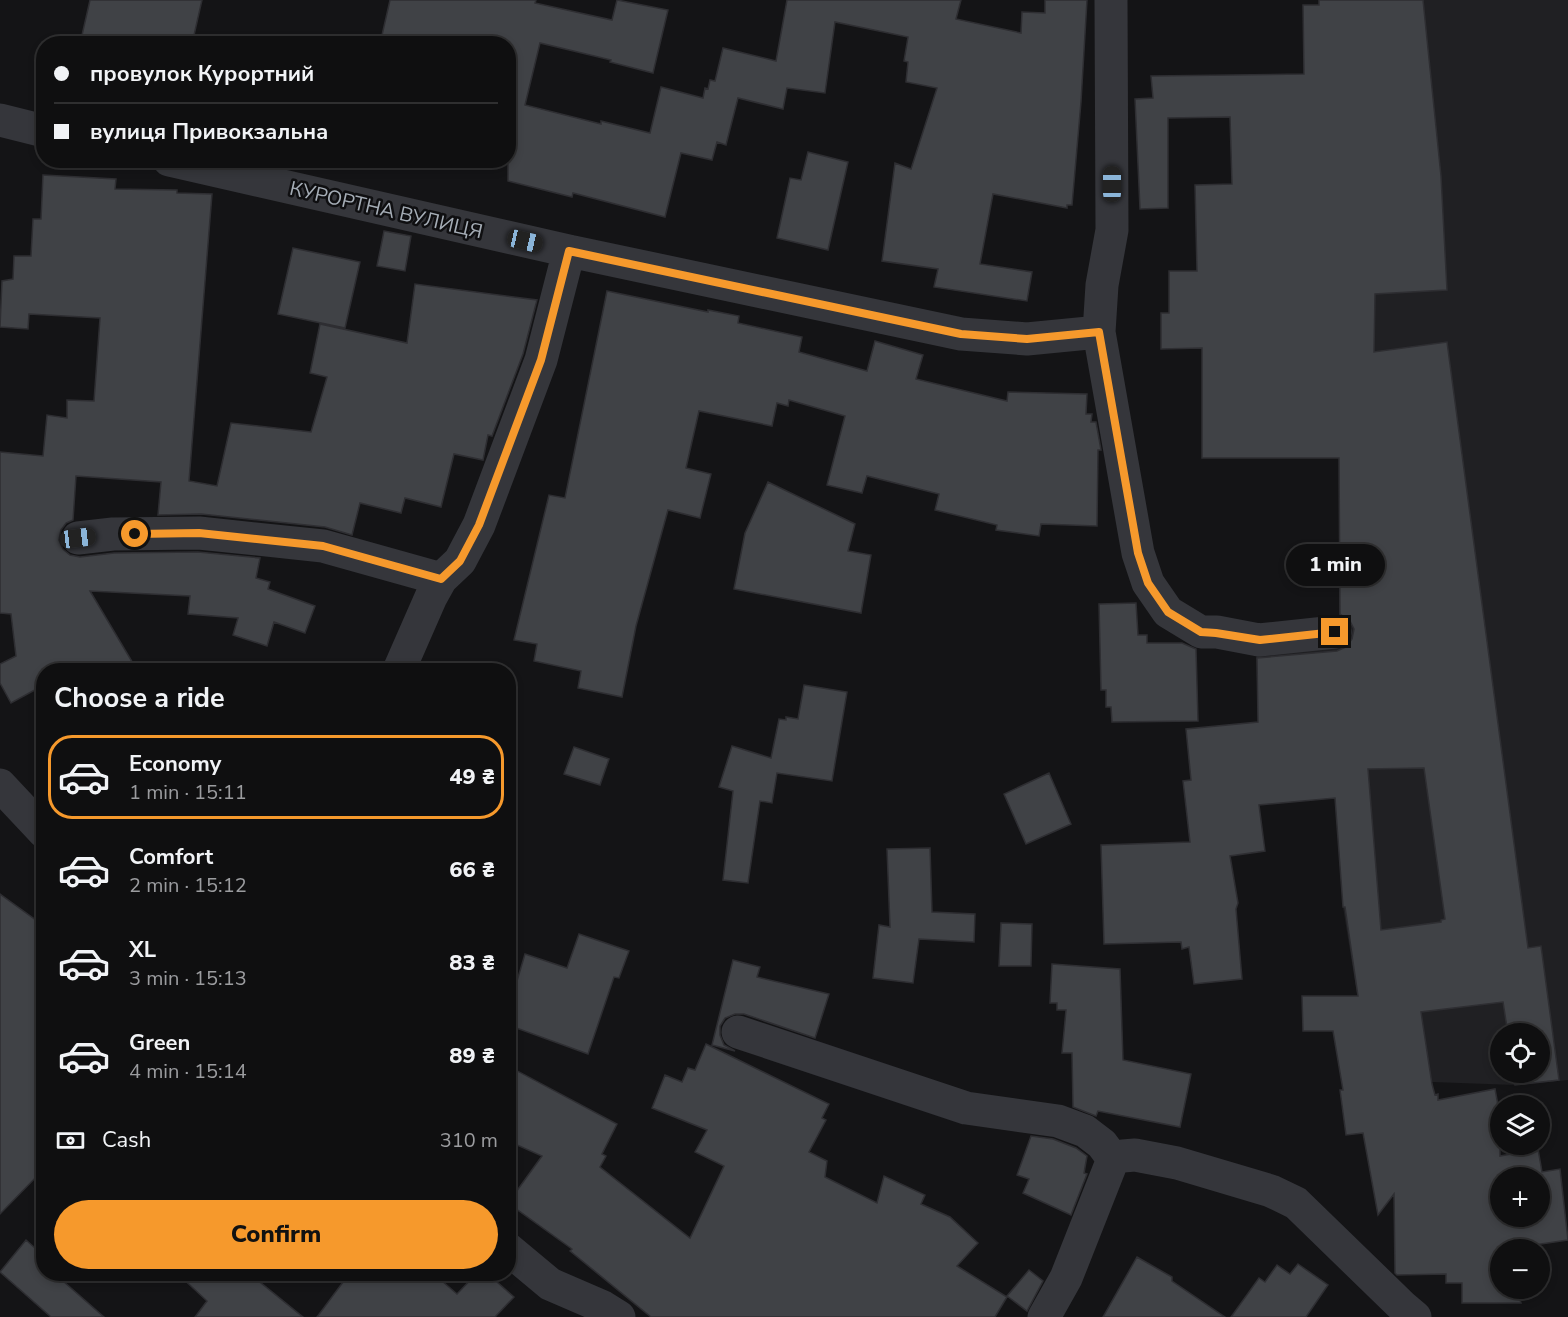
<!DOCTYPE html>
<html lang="en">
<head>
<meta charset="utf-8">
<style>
  body { margin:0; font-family:"Nunito Sans",sans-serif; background:#181819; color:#f1f3f6; height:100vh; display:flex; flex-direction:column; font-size:22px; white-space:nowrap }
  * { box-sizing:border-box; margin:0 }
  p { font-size:20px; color:#9b9c9f }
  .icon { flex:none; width:33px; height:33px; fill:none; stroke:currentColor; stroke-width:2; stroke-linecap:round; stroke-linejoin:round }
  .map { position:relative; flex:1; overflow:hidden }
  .drawer { position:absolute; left:36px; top:663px; width:480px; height:618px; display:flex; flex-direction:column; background:#0f0f10; border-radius:24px; box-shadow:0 3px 9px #0003,0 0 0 2px #2f2f30 }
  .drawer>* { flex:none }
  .guide { position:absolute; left:36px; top:36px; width:480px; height:132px; border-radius:24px; box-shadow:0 3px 9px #0003,0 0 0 2px #2f2f30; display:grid; align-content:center; height:132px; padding:0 18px; background:#0f0f10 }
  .tools { position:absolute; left:1490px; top:1023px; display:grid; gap:12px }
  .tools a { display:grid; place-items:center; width:60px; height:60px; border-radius:50%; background:#0f0f10; box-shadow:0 3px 9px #0003,0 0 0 2px #2f2f30; font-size:30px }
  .end { position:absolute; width:27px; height:27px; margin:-14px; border:8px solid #f6992c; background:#111; box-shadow:0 0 0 3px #111 }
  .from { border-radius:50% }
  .bubble { position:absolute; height:42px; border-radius:21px; background:#0f0f10; box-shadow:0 3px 9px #0003,0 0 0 2px #2f2f30; font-size:20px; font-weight:800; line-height:42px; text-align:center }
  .car { position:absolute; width:18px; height:36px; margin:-18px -9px; border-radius:8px; box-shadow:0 0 4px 2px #0007; background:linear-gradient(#222 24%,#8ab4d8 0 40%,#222 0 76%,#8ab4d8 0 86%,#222 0) }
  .guide b { display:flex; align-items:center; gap:21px; height:57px; font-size:22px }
  .guide b+b { border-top:2px solid #2f2f30 }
  .guide i { width:15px; height:15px; background:#f1f3f6 }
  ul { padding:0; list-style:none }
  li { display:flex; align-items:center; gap:18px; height:84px; margin:0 12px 9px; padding:0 6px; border:3px solid transparent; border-radius:24px }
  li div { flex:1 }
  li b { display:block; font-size:22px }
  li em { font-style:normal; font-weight:800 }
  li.active { border-color:#f6992c }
  li>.icon { width:54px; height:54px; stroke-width:1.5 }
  h2 { padding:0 18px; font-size:27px; line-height:72px }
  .pay { display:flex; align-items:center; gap:15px; height:66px; padding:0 18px; font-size:22px }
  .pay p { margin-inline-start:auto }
  .primary-button { display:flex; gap:12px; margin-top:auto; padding:12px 18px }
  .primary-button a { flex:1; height:69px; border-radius:36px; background:#f6992c; color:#111; font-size:24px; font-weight:800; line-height:69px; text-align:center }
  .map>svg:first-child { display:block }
  .built { fill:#202023; fill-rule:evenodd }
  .building { fill:#404246; stroke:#2e2e32; stroke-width:1.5; fill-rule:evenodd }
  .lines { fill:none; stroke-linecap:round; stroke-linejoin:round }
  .street { stroke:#35363b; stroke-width:33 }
  .route { stroke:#f6992c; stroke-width:8 }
  .labels { text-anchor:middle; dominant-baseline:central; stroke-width:5; stroke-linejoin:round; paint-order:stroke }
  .street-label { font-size:20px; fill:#a5adb6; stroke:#0f0f11 }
</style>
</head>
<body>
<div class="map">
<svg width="1568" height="1317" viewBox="0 0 1568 1317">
  <rect width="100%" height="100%" fill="#141416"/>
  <path class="built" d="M 1347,0 L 1568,0 L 1568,1080 L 1515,1085 L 1405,1081 L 1381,991 L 1357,994 L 1343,907 L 1334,768 L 1307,685 L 1257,687 L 1256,647 L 1339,640 ZM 1500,1034 L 1539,1034 L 1539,1072 L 1500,1072 Z"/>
  <path class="building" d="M 90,0 L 202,0 L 192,44 L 80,44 Z
    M 390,0 L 536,0 L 535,3 L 612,20 L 617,0 L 668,10 L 653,73 L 610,62 L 611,60 L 540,43 L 525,105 L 601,124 L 601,121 L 650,133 L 661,87 L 703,98 L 705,88 L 708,89 L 710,80 L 715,81 L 723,48 L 776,61 L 787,0 L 961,0 L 956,19 L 1021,33 L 1022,12 L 1045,13 L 1045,0 L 1087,0 L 1081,102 L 1072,205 L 1067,205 L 1067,208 L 993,194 L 980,264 L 1032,272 L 1027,301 L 934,287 L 938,269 L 882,261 L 895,163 L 911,169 L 937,88 L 906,82 L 908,62 L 904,61 L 908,37 L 835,22 L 825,93 L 787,88 L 783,109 L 738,98 L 726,145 L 717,142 L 712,160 L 681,153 L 665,217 L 573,193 L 572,197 L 508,181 L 508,44 L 380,44 Z
    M 1319,0 L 1423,0 L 1441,176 L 1447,290 L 1375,294 L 1374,352 L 1447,342 L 1528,948 L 1541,946 L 1559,1080 L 1515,1085 L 1513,1072 L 1539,1072 L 1539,1034 L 1508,1034 L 1503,1002 L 1421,1012 L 1432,1084 L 1435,1095 L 1438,1094 L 1438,1100 L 1495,1089 L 1500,1116 L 1500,1156 L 1538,1149 L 1542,1172 L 1560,1169 L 1568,1240 L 1500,1250 L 1500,1288 L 1516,1288 L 1521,1303 L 1462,1303 L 1462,1283 L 1446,1283 L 1446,1274 L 1397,1275 L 1395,1273 L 1394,1194 L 1378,1215 L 1363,1133 L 1346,1135 L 1340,1090 L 1343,1090 L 1333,1031 L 1303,1031 L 1302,996 L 1358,996 L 1345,907 L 1343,907 L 1335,798 L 1259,805 L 1265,851 L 1230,856 L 1238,903 L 1236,909 L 1242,979 L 1194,984 L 1189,947 L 1182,949 L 1181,942 L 1104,944 L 1101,845 L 1190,842 L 1183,781 L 1191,780 L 1186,729 L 1258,722 L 1257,658 L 1337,651 L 1346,647 L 1352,639 L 1354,629 L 1350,621 L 1340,614 L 1339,458 L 1202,458 L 1202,348 L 1161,349 L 1161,313 L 1169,313 L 1169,271 L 1197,271 L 1195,185 L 1232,184 L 1230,117 L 1168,118 L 1168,208 L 1140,209 L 1135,99 L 1153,98 L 1151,76 L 1304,74 L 1303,5 L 1319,5 ZM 1424,768 L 1445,919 L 1441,920 L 1441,922 L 1381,930 L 1368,769 ZM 1500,1178 L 1539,1178 L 1539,1216 L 1500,1216 Z
    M 808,152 L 848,162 L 828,250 L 777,238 L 790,178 L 801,180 Z
    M 43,175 L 116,179 L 115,189 L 177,190 L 177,193 L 212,194 L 189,481 L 217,486 L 231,423 L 311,432 L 327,377 L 310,373 L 320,324 L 407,343 L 415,284 L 537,300 L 523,354 L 492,436 L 488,435 L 483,460 L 454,454 L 441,507 L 405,498 L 401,513 L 360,503 L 352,535 L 325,527 L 201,514 L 158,515 L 161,482 L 76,476 L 73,520 L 66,523 L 61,530 L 59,540 L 63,549 L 70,555 L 80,557 L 114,553 L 198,552 L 260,558 L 256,578 L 270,582 L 268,589 L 315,606 L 305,633 L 274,622 L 267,646 L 233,635 L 238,618 L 188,614 L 190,596 L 90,591 L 137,670 L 44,670 L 44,685 L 11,703 L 0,683 L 0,664 L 16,656 L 11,614 L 0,613 L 0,452 L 43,456 L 47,415 L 67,418 L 67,400 L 94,401 L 100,318 L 29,314 L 28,329 L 0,327 L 2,281 L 13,279 L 14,256 L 31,256 L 33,219 L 41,219 Z
    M 384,231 L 411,236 L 405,271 L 377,266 Z
    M 293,248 L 360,262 L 345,328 L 278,314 Z
    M 607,291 L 708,312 L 708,310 L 739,316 L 738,323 L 802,337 L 799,352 L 867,371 L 875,341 L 923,355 L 916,379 L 1007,401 L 1008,392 L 1087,394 L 1086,414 L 1092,414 L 1091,422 L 1096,422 L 1101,450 L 1098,450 L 1097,526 L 1041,524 L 1039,536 L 996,530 L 997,525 L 935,510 L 939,494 L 867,476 L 862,493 L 827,485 L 845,416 L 789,400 L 788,406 L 777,403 L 772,426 L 699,411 L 686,468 L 711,474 L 700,518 L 668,510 L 636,626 L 622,697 L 578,688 L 581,671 L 534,661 L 537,644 L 514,640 L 549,495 L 565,498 Z
    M 768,482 L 855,524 L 848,551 L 871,555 L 861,613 L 734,589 L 745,533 Z
    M 1136,603 L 1138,635 L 1147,635 L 1147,643 L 1182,643 L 1196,649 L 1198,721 L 1112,722 L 1111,707 L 1106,707 L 1106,690 L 1101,690 L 1099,604 Z
    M 804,685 L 847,692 L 832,781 L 777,773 L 772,803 L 760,801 L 748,883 L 723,880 L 733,791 L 719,787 L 732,746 L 771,758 L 779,719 L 786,720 L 786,717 L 798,719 Z
    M 574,747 L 609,759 L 600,785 L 564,774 Z
    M 1049,773 L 1071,824 L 1026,844 L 1004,794 Z
    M 930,848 L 932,912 L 975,914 L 974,942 L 919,939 L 913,983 L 873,978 L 879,925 L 890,927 L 887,849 Z
    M 0,894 L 44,926 L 44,1169 L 0,1214 Z
    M 1001,923 L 1032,924 L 1031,966 L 999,966 Z
    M 579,934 L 629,951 L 619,978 L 614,977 L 588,1054 L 508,1025 L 508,1011 L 525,954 L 567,968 Z
    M 733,960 L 760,967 L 757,977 L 829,994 L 815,1038 L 744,1014 L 735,1014 L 725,1018 L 720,1026 L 720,1035 L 724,1045 L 735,1051 L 712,1045 Z
    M 1052,964 L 1120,969 L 1123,1060 L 1191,1074 L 1180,1127 L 1098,1111 L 1096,1116 L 1073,1107 L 1072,1053 L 1062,1053 L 1066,1010 L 1057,1010 L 1057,1003 L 1050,1003 Z
    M 706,1044 L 829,1104 L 822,1118 L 826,1120 L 809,1152 L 827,1161 L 825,1177 L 877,1203 L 884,1176 L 925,1195 L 921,1204 L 950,1217 L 978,1243 L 957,1266 L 1007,1297 L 995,1317 L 651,1317 L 570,1251 L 572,1249 L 508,1203 L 542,1156 L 508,1141 L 508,1066 L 617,1124 L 602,1154 L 606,1156 L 600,1167 L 690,1238 L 724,1166 L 695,1152 L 707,1130 L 652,1108 L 665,1075 L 682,1082 L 688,1068 L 695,1070 Z
    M 1031,1136 L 1053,1139 L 1076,1148 L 1087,1156 L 1084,1173 L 1087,1174 L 1071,1215 L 1023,1193 L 1029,1179 L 1017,1175 Z
    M 26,1240 L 44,1256 L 44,1274 L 55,1274 L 104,1317 L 51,1317 L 0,1272 Z
    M 1137,1257 L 1172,1277 L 1172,1281 L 1225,1317 L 1103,1317 Z
    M 1298,1264 L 1328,1285 L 1306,1317 L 1231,1317 L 1259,1278 L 1265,1282 L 1277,1265 L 1290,1274 Z
    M 1029,1270 L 1043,1281 L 1027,1311 L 1007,1296 Z
    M 178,1274 L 250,1274 L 303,1317 L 195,1317 L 207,1301 Z
    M 349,1274 L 434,1274 L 457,1294 L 476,1274 L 488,1274 L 514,1297 L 495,1317 L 317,1317 Z"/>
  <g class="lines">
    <path class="street" d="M 1111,0 L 1112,230 L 1102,285 L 1099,332 L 1138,553 L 1148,583 L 1168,612 L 1201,632 L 1217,632 L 1259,640 L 1335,632
      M 0,120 L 44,131
      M 169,160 L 569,251 L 961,334 L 1027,339 L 1099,332
      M 78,538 L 113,534 L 199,533 L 323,546 L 441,579
      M 399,670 L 431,597 L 441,579 L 460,561 L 479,525 L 541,360 L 569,251
      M 0,785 L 44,832
      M 738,1032 L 966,1108 L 1058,1121 L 1085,1131 L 1102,1144 L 1113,1159 L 1123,1156 L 1135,1155 L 1177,1163 L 1271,1191 L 1296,1203 L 1402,1306 L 1415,1317
      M 508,1249 L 550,1284 L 603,1307 L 619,1317
      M 1044,1317 L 1066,1278 L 1113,1159"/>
  </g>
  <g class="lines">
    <path class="route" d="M 135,534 L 199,533 L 323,546 L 441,579 L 460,561 L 479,525 L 541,360 L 569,251 L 961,334 L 1027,339 L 1099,332 L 1138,553 L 1148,583 L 1168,612 L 1201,632 L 1216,633 L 1260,640 L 1335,632"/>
  </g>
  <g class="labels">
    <g class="street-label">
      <text transform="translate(386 210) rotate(13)">КУРОРТНА ВУЛИЦЯ</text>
    </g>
  </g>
</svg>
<div class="tools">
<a><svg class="icon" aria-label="locate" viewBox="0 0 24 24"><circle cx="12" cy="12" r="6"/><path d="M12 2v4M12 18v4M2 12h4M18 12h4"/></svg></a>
<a><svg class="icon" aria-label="layers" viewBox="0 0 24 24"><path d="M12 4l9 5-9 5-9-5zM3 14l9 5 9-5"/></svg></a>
<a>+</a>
<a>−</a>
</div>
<i class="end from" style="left:135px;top:534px"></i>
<i class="end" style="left:1335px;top:632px"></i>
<div class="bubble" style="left:1286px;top:544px;width:99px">1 min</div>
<i class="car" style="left:1112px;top:184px;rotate:0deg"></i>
<i class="car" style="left:525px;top:241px;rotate:103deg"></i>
<i class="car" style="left:78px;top:538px;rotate:83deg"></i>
<div class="guide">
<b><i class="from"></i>провулок Курортний</b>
<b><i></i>вулиця Привокзальна</b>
</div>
<section class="drawer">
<h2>Choose a ride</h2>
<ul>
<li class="active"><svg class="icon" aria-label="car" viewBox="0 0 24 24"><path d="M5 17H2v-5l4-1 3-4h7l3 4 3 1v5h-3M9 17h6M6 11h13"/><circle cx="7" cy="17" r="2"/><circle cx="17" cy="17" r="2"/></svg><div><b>Economy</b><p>1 min · 15:11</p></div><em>49 ₴</em></li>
<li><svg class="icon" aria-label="car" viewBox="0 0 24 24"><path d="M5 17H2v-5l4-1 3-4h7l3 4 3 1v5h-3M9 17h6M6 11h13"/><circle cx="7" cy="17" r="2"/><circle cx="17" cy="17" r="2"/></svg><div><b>Comfort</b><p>2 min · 15:12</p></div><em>66 ₴</em></li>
<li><svg class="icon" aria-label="car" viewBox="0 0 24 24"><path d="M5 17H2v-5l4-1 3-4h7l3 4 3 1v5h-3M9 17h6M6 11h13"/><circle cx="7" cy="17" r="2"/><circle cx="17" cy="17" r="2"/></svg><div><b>XL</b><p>3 min · 15:13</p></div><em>83 ₴</em></li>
<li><svg class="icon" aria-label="car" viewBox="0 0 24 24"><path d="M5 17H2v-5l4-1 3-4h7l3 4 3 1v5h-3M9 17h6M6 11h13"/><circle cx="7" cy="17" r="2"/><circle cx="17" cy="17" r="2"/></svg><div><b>Green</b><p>4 min · 15:14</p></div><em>89 ₴</em></li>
</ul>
<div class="pay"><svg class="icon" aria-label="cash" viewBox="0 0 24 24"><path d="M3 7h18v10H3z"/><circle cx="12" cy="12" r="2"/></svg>Cash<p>310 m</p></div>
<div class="primary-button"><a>Confirm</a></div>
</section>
</div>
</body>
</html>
